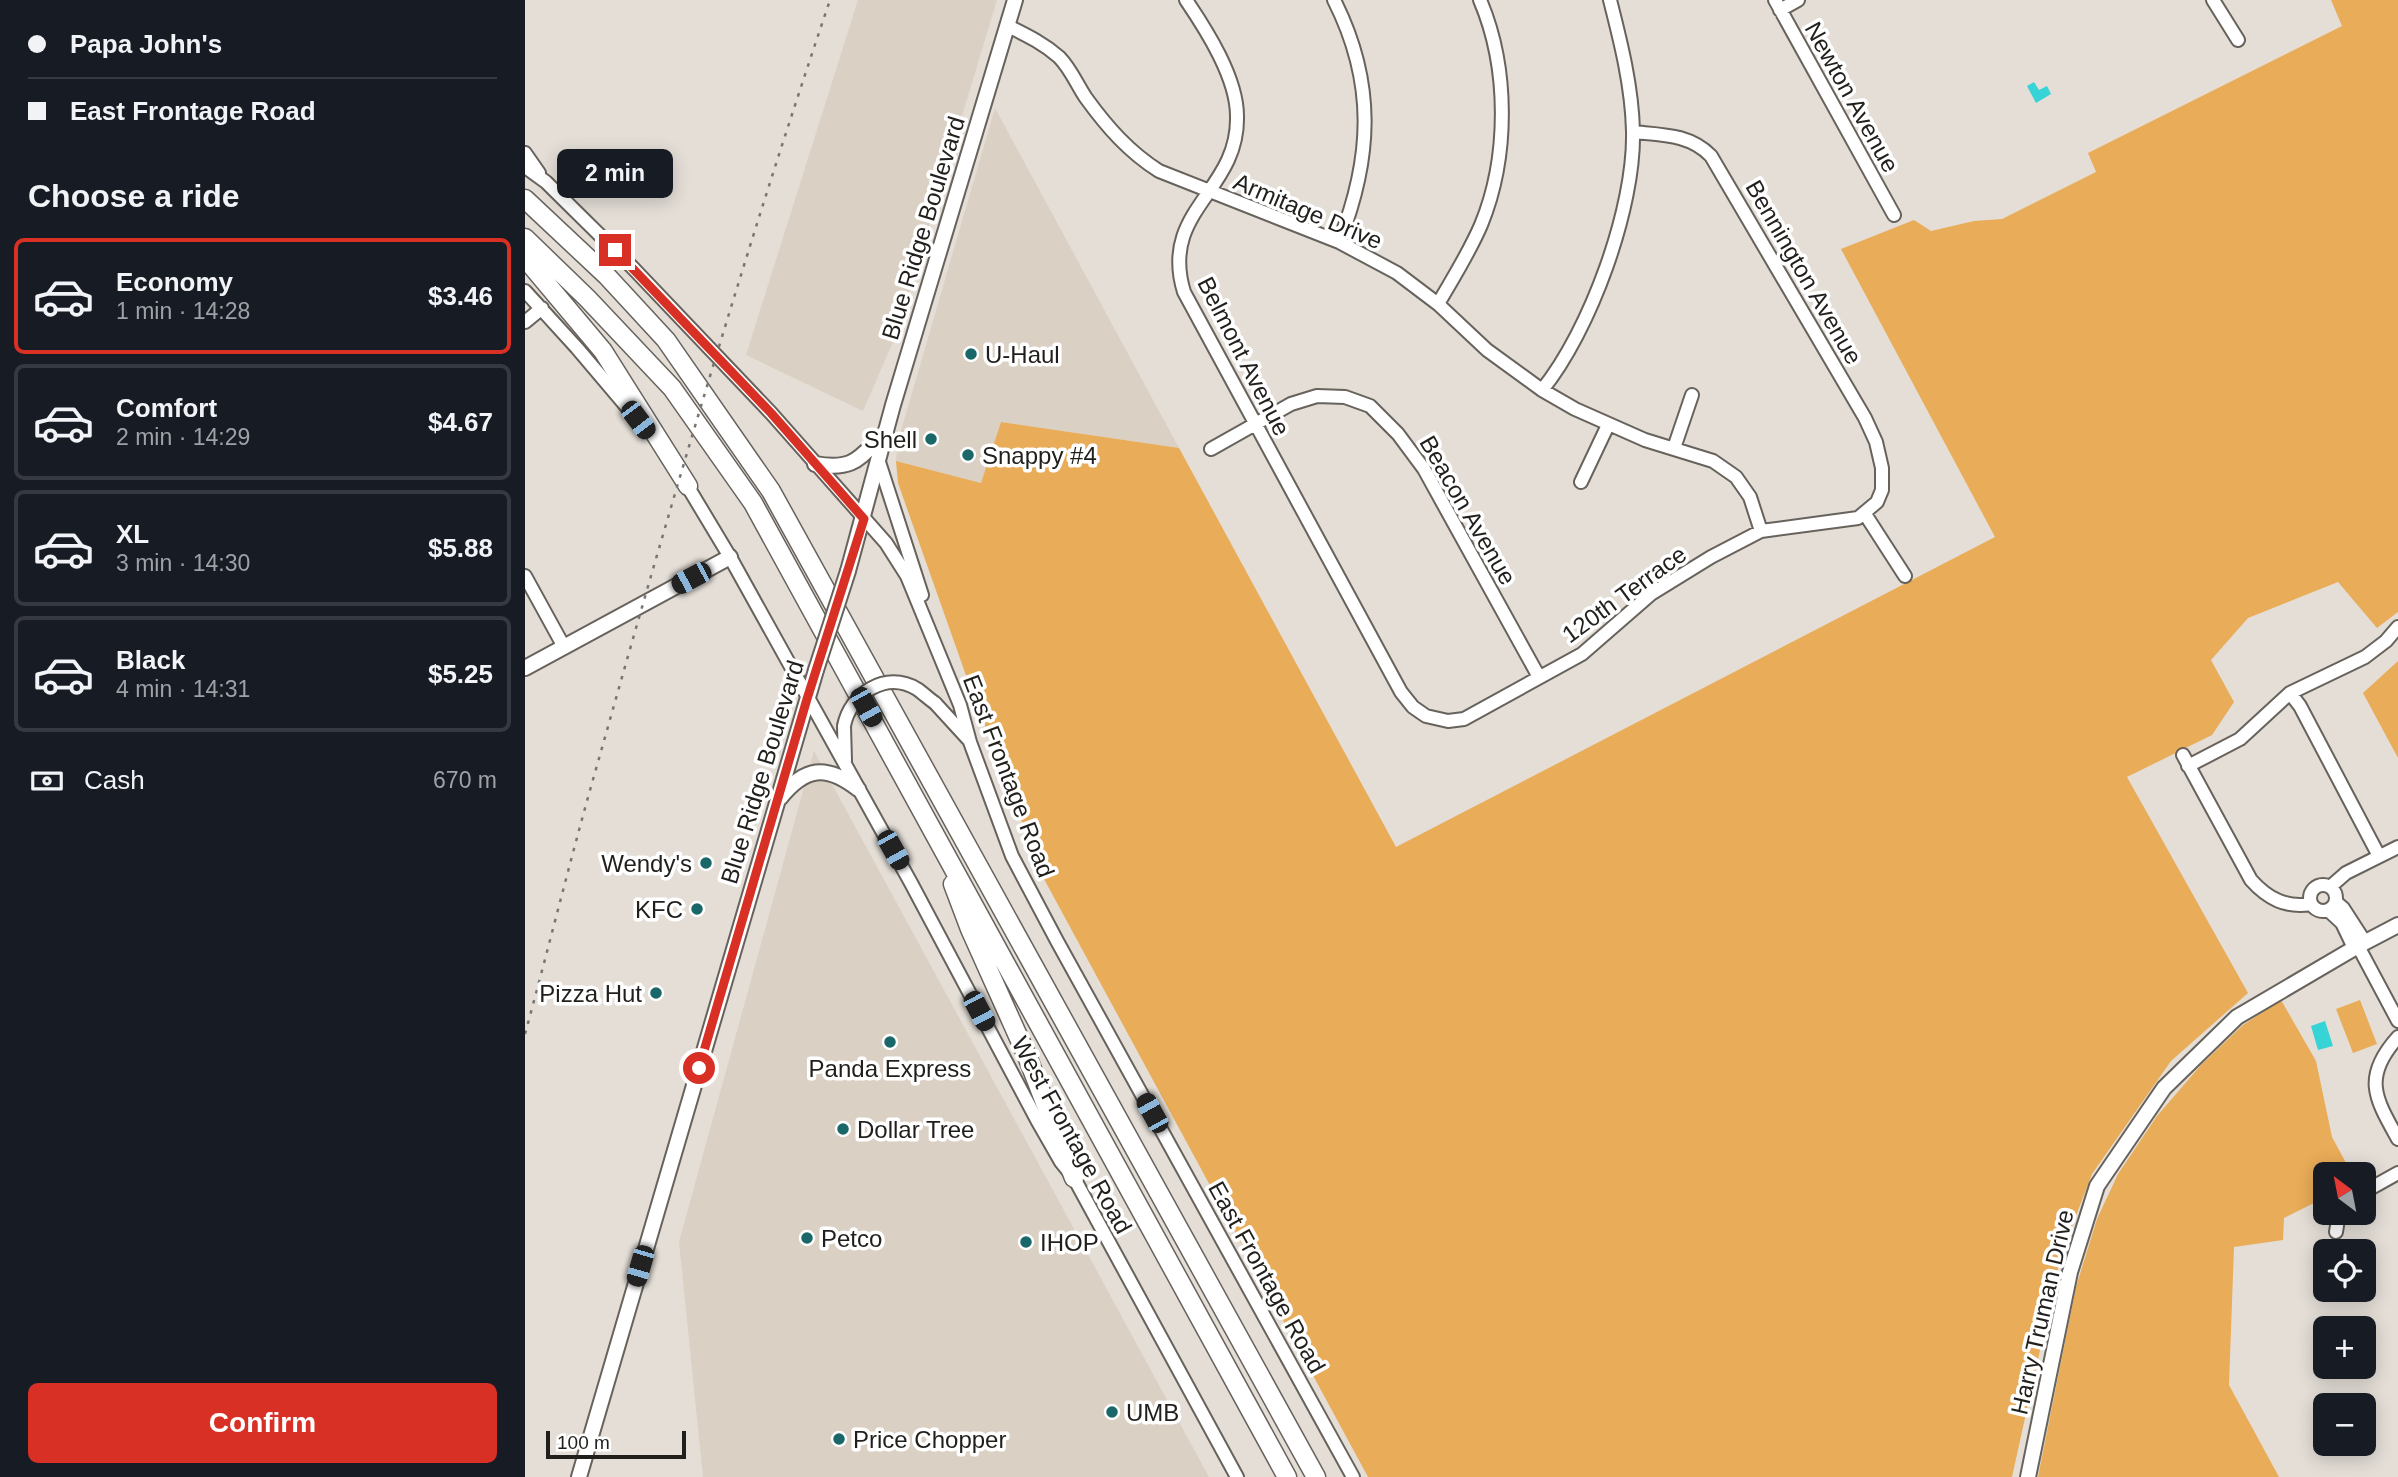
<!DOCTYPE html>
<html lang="en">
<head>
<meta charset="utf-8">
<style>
  body { margin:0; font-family:Arial,sans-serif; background:#242831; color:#f1f3f6; height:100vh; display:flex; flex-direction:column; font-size:26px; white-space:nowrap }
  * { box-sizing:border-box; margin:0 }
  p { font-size:23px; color:#9ea1a6 }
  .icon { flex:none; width:38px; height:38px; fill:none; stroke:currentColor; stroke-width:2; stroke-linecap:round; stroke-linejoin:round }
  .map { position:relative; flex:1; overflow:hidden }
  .drawer { display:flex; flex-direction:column; background:#171b24; width:525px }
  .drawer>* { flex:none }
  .top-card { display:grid; align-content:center; height:154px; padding:0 28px; background:#171b24 }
  .needle { width:46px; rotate:328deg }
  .fabs { position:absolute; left:1788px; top:1162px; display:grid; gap:14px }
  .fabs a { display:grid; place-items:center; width:63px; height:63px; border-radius:10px; background:#171b24; box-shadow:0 4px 18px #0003; font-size:35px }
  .scale { position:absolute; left:21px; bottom:18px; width:140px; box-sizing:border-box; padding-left:7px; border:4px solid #211f1c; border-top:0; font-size:19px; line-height:24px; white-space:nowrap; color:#211f1c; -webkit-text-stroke:5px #fff; paint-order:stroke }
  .end { position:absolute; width:32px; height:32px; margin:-16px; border:9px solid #d93025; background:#fff; box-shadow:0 0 0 4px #fff }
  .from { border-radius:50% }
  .bubble { position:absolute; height:49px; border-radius:10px; background:#171b24; box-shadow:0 4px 18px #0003; font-size:23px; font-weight:700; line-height:49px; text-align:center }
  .car { position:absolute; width:21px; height:42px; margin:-21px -10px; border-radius:9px; box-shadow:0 0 5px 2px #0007; background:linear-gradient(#222 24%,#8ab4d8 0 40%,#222 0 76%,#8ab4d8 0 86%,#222 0) }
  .top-card b { display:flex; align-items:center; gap:24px; height:66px; font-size:26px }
  .top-card b+b { border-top:2px solid #363941 }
  .top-card i { width:18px; height:18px; background:#f1f3f6 }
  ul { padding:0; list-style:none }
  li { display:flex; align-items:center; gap:21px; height:116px; margin:0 14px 10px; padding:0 14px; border:4px solid #363941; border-radius:10px }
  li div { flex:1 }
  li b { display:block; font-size:26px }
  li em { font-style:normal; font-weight:700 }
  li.current { border-color:#d93025 }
  li>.icon { width:63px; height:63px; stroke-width:1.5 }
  h2 { padding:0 28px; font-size:32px; line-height:84px }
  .pay { display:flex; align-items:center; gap:18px; height:77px; padding:0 28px; font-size:26px }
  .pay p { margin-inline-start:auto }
  .primary-button { display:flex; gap:14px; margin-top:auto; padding:14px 28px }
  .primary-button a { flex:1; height:80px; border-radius:10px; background:#d93025; color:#fff; font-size:28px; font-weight:700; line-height:80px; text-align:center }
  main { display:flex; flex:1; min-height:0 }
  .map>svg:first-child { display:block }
  .built { fill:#dbd0c4 }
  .green { fill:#e9ac58 }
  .water { fill:#36d4d6 }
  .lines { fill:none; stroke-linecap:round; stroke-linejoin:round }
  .minor-casing { stroke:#67625c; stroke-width:16 }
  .major-casing { stroke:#67625c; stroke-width:18 }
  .highway-casing { stroke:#67625c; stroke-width:21 }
  .minor { stroke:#fff; stroke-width:12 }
  .major { stroke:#fff; stroke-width:14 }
  .highway { stroke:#fff; stroke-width:18 }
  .rail { stroke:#787470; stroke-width:2.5; stroke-dasharray:3.5 7; stroke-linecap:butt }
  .minor-bridge-casing { stroke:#67625c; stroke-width:16; stroke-linecap:butt }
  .major-bridge-casing { stroke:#67625c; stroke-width:18; stroke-linecap:butt }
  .minor-bridge { stroke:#fff; stroke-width:12 }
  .major-bridge { stroke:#fff; stroke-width:14 }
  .route { stroke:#d93025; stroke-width:9 }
  .poi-dot { fill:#196768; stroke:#fff; stroke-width:2.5 }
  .labels { text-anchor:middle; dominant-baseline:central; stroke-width:7; stroke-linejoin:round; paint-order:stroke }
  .street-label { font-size:24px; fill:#211f1c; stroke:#fff }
  .poi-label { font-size:24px; fill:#211f1c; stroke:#fff; text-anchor:start }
</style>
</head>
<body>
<main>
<section class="drawer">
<div class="top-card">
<b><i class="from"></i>Papa John's</b>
<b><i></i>East Frontage Road</b>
</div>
<h2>Choose a ride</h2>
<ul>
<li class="current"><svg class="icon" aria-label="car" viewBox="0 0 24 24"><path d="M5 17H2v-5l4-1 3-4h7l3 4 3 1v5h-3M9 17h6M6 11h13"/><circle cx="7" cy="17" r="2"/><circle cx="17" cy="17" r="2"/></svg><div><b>Economy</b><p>1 min · 14:28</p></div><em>$3.46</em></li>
<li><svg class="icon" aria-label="car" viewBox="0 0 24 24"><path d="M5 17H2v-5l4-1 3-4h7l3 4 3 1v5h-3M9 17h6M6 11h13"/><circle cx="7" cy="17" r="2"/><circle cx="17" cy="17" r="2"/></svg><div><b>Comfort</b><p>2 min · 14:29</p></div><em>$4.67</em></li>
<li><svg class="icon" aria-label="car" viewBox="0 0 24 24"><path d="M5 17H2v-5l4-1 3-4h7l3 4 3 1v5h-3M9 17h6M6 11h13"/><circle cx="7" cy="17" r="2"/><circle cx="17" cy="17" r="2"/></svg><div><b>XL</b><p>3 min · 14:30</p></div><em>$5.88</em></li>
<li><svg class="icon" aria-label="car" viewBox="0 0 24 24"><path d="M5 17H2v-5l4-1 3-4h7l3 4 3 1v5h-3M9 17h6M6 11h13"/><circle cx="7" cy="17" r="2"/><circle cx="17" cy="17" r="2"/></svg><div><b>Black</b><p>4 min · 14:31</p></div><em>$5.25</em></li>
</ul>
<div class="pay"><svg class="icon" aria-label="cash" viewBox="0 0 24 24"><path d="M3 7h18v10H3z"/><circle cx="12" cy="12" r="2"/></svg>Cash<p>670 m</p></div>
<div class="primary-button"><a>Confirm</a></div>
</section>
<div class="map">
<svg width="1873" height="1477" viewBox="0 0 1873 1477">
  <rect width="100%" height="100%" fill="#e4ded7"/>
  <path class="built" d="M 333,0 L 472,0 L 371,335 L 338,411 L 221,355 Z
    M 470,108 L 654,448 L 476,422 L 456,483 L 371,461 L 373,441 Z
    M 289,751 L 684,1477 L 178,1477 L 154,1242 Z"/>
  <path class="green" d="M 1806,0 L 1873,0 L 1873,612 L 1852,628 L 1813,582 L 1723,618 L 1686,660 L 1709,702 L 1687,735 L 1602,777 L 1723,993 L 1646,1061 L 1567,1174 L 1536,1255 L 1487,1477 L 843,1477 L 519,879 L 443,681 L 373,483 L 371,461 L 456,483 L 476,422 L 654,448 L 871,847 L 1470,537 L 1316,249 L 1389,220 L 1406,231 L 1449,221 L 1477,219 L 1571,172 L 1563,153 L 1817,26 Z
    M 1873,661 L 1873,758 L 1838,693 Z
    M 1756,1000 L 1791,1061 L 1807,1137 L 1827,1174 L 1801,1174 L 1801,1197 L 1759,1218 L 1758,1240 L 1709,1247 L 1704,1385 L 1754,1477 L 1513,1477 L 1551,1287 L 1572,1219 L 1593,1174 L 1632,1116 L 1676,1065 L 1718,1025 Z
    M 1835,1000 L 1852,1044 L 1828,1053 L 1811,1009 Z"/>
  <path class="water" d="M 1509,82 L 1514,90 L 1522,86 L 1526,94 L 1511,103 L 1502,86 Z
    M 1800,1021 L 1808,1046 L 1793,1050 L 1786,1026 Z"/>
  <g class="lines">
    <g class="minor-casing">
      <path id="minor" d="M 661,0 C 682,31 712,78 712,116 C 714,192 634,210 659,292 L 876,692 L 888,707 L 901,716 L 923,721 L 939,719 L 1057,654 L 1126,594 L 1186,557 L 1236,531 L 1333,518 L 1352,502 L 1357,490 L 1357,468 L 1351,442 L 1340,418 L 1186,156 C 1165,134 1137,135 1108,132
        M 809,0 C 851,83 847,158 814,242
        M 1250,0 L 1369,215
        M 1688,0 L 1713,40
        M 1255,10 L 1273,0
        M 483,26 C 501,35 518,43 534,57 C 546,69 552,85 561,98 C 582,127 604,152 634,171 L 814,242 L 872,273 L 913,304 L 962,350 L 1017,390 L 1050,409 L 1120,440 L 1188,461 L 1211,477 L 1225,497 L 1236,531
        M 0,153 L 14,173
        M 0,167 L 21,182 L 107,267 L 246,413 L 361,543 L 382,576 L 435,705 L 445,742 L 487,856 L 532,941 L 828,1477
        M 0,291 L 52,348 L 113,420
        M 913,304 C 928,278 944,253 956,225 C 984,157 984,68 955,0
        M 0,322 L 17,308
        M 1017,390 C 1065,331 1110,208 1108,131 C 1107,87 1096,43 1085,0
        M 1149,448 L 1167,395
        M 686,449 L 766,404 L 792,396 L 820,397 L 845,406 L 873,434 L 899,469 L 1014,677
        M 354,462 L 397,595
        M 160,482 L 205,557 L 386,883 L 512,1120 L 536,1162 L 549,1178 L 712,1477
        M 1056,482 L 1083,425
        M 1340,514 L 1380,576
        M 0,576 L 39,647
        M 1765,693 L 1775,706 L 1854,856
        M 410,703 L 443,739
        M 319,726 L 320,761
        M 1658,755 L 1726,880 C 1743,899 1761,908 1786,904
        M 1663,766 L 1715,739 L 1765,693 L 1840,657 L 1861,641 L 1873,627
        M1785 898a13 13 0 1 1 26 0a13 13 0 1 1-26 0Z
        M 1805,887 L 1821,873 L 1873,847
        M 1811,902 L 1818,908 L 1840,942
        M 1803,910 L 1817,923 L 1829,948
        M 1833,946 L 1873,1021
        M 1873,1037 C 1837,1077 1850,1098 1873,1139
        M 1839,1192 L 1873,1173
        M 1811,1232 L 1814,1213"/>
    </g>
    <g class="major-casing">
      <path id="major" d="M 290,464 C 331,471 334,457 361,432
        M 323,571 L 368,405 L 490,0
        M 0,668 L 205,557
        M 255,798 C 280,767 301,764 333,789
        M 54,1477 L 291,670
        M 1503,1477 L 1545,1272 L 1572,1186 L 1639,1088 L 1712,1017 L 1833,946 L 1873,925"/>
    </g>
    <g class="highway-casing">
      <path id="highway" d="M 0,199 L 81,275 L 141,340 L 246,491 L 791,1477
        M 0,238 L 62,298 L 147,388 L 228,503 L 762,1477
        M 0,258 L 78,351 L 163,486
        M 428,884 L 445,929 L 502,1056 L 549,1178"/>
    </g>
    <use href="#minor" class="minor"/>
    <use href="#major" class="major"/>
    <use href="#highway" class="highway"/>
    <path class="rail" d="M 0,1034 C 25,943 47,852 73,762 C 145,506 220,251 305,0"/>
    <g class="minor-bridge-casing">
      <path id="minor-bridge" d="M 319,726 C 325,694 361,670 392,689 C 398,693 404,699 410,703"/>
    </g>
    <g class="major-bridge-casing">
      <path id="major-bridge" d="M 291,670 L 323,571"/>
    </g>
    <use href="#minor-bridge" class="minor-bridge"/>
    <use href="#major-bridge" class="major-bridge"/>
  </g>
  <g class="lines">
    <path class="route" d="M 90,250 L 246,413 L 339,519 L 282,699 L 174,1068"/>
  </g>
  <g class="poi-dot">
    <circle cx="446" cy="354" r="7"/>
    <circle cx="406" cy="439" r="7"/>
    <circle cx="443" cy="455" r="7"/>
    <circle cx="181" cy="863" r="7"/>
    <circle cx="172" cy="909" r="7"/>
    <circle cx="131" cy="993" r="7"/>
    <circle cx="365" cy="1042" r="7"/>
    <circle cx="318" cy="1129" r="7"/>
    <circle cx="282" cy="1238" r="7"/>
    <circle cx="501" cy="1242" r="7"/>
    <circle cx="587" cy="1412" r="7"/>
    <circle cx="314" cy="1439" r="7"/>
  </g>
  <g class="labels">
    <g class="street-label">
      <text transform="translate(1327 97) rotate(61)">Newton Avenue</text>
      <text transform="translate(783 211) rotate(23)">Armitage Drive</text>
      <text transform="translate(398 228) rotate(-73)">Blue Ridge Boulevard</text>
      <text transform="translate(1279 272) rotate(60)">Bennington Avenue</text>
      <text transform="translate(719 356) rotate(63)">Belmont Avenue</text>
      <text transform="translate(943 510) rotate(60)">Beacon Avenue</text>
      <text transform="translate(1099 594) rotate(-36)">120th Terrace</text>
      <text transform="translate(237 772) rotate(-73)">Blue Ridge Boulevard</text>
      <text transform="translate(484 776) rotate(69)">East Frontage Road</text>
      <text transform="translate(547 1135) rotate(61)">West Frontage Road</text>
      <text transform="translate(742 1277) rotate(61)">East Frontage Road</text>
      <text transform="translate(1517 1312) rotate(-77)">Harry Truman Drive</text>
    </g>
    <g class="poi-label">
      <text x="460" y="354">U-Haul</text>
      <text x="392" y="439" text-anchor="end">Shell</text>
      <text x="457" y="455">Snappy #4</text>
      <text x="167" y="863" text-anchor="end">Wendy's</text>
      <text x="158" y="909" text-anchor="end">KFC</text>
      <text x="117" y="993" text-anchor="end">Pizza Hut</text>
      <text x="365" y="1068" text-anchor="middle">Panda Express</text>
      <text x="332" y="1129">Dollar Tree</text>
      <text x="296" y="1238">Petco</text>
      <text x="515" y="1242">IHOP</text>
      <text x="601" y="1412">UMB</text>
      <text x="328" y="1439">Price Chopper</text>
    </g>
  </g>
</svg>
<div class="fabs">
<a><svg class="needle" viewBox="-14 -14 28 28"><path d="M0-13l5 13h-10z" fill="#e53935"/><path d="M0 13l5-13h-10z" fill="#9ea1a6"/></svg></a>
<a><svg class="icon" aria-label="locate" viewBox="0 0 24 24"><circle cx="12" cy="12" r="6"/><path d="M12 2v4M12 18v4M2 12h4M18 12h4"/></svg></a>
<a>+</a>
<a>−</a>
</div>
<div class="scale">100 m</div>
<i class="end from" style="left:174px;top:1068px"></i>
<i class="end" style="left:90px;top:250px"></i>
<div class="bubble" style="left:32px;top:149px;width:116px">2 min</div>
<i class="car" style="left:113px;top:420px;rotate:143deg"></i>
<i class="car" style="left:166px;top:578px;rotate:242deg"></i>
<i class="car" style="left:341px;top:707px;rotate:151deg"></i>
<i class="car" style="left:368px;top:850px;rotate:151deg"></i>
<i class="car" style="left:454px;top:1011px;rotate:152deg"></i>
<i class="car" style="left:627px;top:1113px;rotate:331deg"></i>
<i class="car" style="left:115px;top:1266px;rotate:196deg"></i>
</div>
</main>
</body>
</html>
